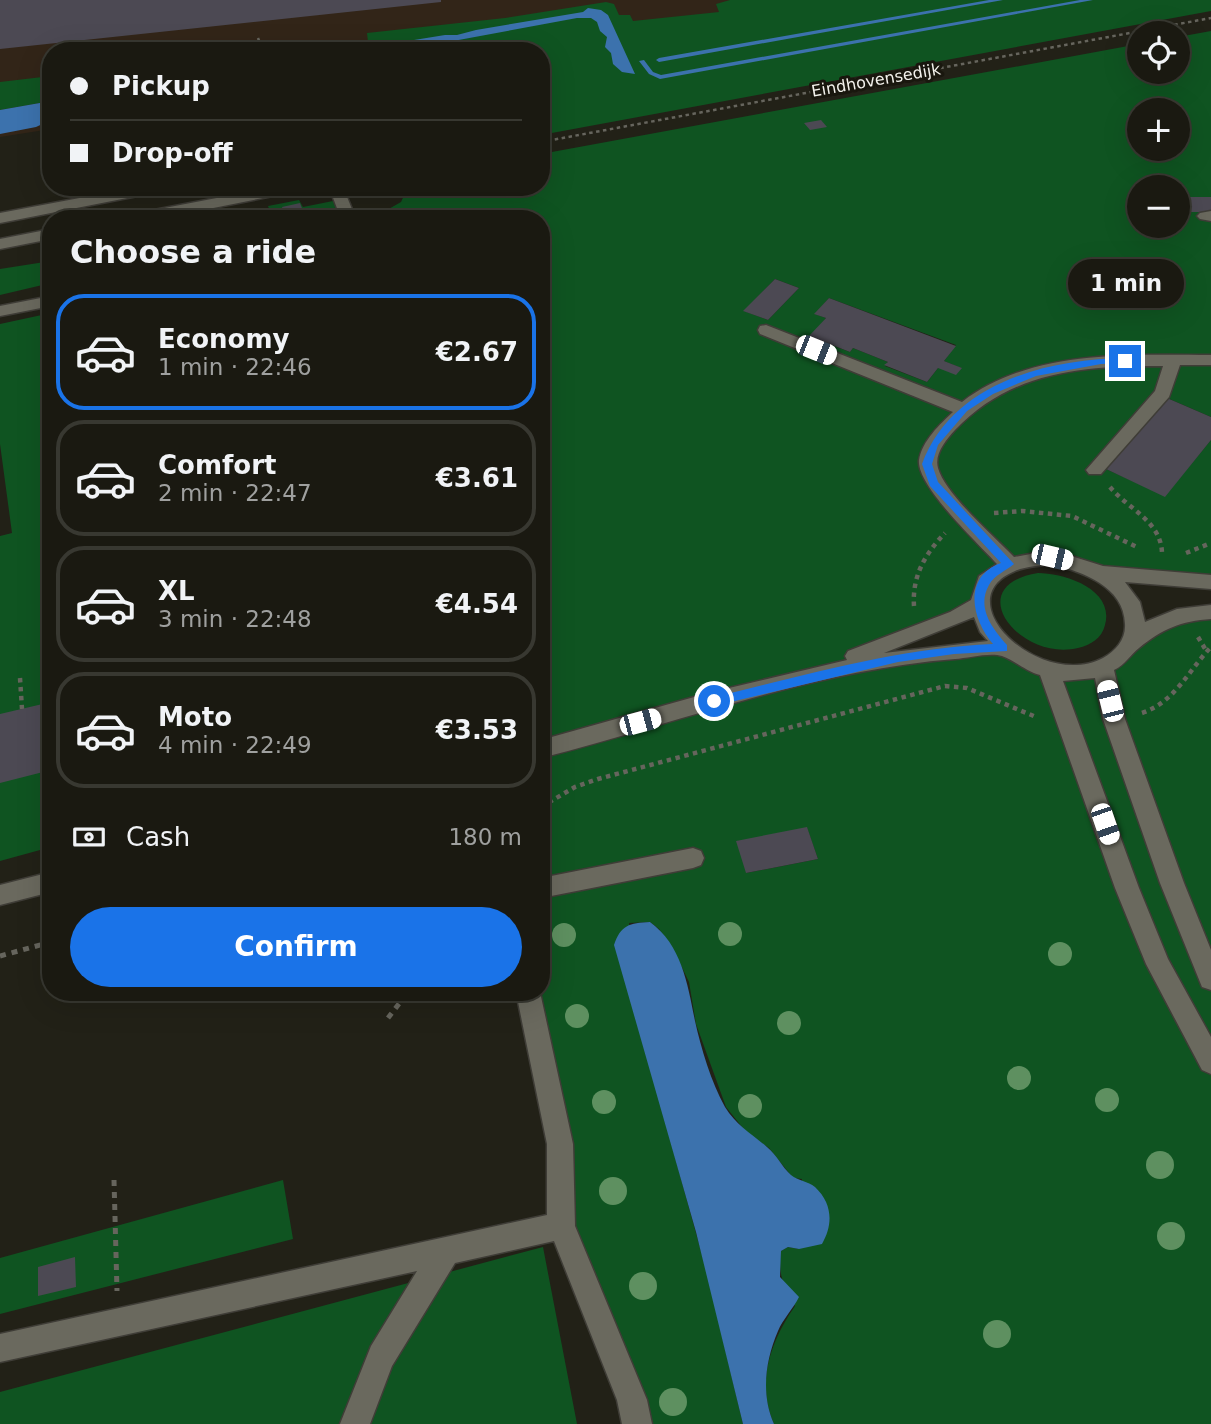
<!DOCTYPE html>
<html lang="en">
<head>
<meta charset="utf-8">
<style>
  body { margin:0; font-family:"DejaVu Sans",sans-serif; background:#23221a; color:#f1f3f6; height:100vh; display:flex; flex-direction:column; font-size:26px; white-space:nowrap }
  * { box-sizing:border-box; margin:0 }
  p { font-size:23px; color:#9fa09f }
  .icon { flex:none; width:38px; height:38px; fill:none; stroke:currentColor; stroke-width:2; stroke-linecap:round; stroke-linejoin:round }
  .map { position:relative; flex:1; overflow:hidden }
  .sheet { position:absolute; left:42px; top:210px; width:508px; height:791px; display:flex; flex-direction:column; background:#1a1911; border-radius:28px; box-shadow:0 7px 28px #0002,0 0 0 2px #383831 }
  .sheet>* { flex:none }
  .top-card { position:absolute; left:42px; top:42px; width:508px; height:154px; border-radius:28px; box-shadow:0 7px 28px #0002,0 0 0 2px #383831; display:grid; align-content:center; height:154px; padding:0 28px; background:#1a1911 }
  .controls { position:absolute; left:1127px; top:21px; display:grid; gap:14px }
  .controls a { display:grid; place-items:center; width:63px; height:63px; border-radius:50%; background:#1a1911; box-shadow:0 7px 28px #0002,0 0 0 2px #383831; font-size:35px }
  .end { position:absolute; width:32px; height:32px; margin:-16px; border:9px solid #1a73e8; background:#fff; box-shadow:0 0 0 4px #fff }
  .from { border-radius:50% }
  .bubble { position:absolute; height:49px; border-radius:24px; background:#1a1911; box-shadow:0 7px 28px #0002,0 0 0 2px #383831; font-size:23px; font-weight:800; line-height:49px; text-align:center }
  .car { position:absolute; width:21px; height:42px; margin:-21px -10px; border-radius:9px; box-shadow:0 0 5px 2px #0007; background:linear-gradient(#fff 24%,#345 0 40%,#fff 0 76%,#345 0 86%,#fff 0) }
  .top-card b { display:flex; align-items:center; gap:24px; height:66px; font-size:26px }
  .top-card b+b { border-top:2px solid #383831 }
  .top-card i { width:18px; height:18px; background:#f1f3f6 }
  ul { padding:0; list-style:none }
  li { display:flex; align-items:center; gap:21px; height:116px; margin:0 14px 10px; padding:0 14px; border:4px solid #383831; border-radius:28px }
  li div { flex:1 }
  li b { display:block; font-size:26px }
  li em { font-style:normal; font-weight:800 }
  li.current { border-color:#1a73e8 }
  li>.icon { width:63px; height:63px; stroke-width:1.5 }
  h2 { padding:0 28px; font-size:32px; line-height:84px }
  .pay { display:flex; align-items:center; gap:18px; height:77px; padding:0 28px; font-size:26px }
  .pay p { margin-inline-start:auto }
  .action { display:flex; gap:14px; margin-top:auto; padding:14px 28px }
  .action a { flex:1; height:80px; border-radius:42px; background:#1a73e8; color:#fff; font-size:28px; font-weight:800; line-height:80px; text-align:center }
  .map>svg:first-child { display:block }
  .industrial { fill:#322518 }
  .green { fill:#0f5421; fill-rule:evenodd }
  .water { fill:#3c72ad }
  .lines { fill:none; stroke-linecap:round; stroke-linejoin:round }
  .stream { fill:#3c72ad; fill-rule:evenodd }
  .building { fill:#4c4953 }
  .minor-casing { stroke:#3f3d37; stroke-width:3 }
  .path-far2 { stroke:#66655d; stroke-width:2.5; stroke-dasharray:3.5 3.5; stroke-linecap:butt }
  .path-far1 { stroke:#66655d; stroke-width:4.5; stroke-dasharray:4.5 4.5; stroke-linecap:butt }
  .path { stroke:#66655d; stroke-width:5; stroke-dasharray:6 6; stroke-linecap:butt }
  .minor { fill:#6a695e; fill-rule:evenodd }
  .tree { fill:#5e9060 }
  .route { fill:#1a73e8 }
  .labels { text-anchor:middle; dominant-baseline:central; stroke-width:6; stroke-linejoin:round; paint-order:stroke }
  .far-street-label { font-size:16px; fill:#f3f2ec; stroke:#19170e }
</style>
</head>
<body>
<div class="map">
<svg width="1211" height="1424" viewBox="0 0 1211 1424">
  <rect width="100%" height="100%" fill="#222117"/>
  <path class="industrial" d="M 0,0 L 862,0 L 541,51 L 51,51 L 51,129 L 0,137 Z"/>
  <path class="green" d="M 730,0 L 1211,0 L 1211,11 L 541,135 L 541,51 L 284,51 L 368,42 L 367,33 L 505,18 L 606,2 L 614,4 L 619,15 L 630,15 L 633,21 L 719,12 L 716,4 Z
    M 1211,31 L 1211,197 L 1178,197 L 1178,187 L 1139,187 L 1139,226 L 1178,226 L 1178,212 L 1211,212 L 1211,417 L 1167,398 L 1106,469 L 1165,496 L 1211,440 L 1211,582 L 1143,576 L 1052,557 L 999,568 L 978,605 L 891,643 L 772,685 L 1003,648 L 1030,664 L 1093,670 L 1159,621 L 1211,612 L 1211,1424 L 774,1424 C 756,1383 770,1342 795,1306 C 783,1284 778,1276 781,1251 L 788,1247 L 799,1249 L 802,1179 L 793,1178 L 769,1148 L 746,1132 L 726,1107 L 696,1024 L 689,982 L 673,949 L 659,929 L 650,922 L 629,923 L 662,1110 L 707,1273 L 743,1424 L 637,1424 L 561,1226 L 528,992 L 541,992 L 541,219 L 371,219 L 401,202 L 408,187 L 541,187 L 541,154 L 1139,44 L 1139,72 L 1178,72 L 1178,37 ZM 1139,110 L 1178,110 L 1178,149 L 1139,149 ZM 775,279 L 799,288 L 768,320 L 744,311 ZM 829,298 L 956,345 L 944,361 L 961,368 L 938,368 L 927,382 L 885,366 L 888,362 L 853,348 L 850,352 L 810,337 L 826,318 L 815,314 ZM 807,828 L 818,859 L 746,873 Z
    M 51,76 L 51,101 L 0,110 L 0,82 Z
    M 299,200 L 303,207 L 338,200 L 341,215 L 324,219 L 248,219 L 271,214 L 268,206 Z
    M 51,261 L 51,283 L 0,295 L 0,269 Z
    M 51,313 L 51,847 L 0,861 L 0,536 L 12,533 L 0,444 L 0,324 Z
    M 1038,573 C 1064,573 1115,589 1105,625 C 1102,638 1091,645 1078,648 C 1020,662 959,586 1038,573 Z
    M 283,1180 L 293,1239 L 0,1314 L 0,1258 Z
    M 543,1247 L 577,1424 L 0,1424 L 0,1392 Z"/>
  <path class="water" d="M 588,8 L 601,10 L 608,15 L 635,74 L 622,72 L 613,64 L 611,53 L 605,47 L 607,37 L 600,31 L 597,22 L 591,18 L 577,18 L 399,51 L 346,51 L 445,35 L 457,35 L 476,30 L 583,12 Z
    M 51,101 L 51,120 L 36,127 L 0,134 L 0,110 Z
    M 650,922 C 682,945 688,986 695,1021 C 701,1048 711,1082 725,1107 C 736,1125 752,1134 767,1147 C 777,1155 782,1167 791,1175 C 798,1181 808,1181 815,1187 C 833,1204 833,1225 822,1244 L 799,1249 L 788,1247 L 781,1251 L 780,1277 L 799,1297 C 793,1309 783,1319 778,1331 C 765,1361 761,1395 774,1424 L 743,1424 L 696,1232 L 614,945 C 621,925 629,923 650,922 Z"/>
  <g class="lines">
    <path class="stream" d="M 989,0 L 1003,0 L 659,62 L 656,60 L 659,58 Z
      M 1080,0 L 1093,0 L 660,79 L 649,74 L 639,61 L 644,60 L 653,72 L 661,75 Z"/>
  </g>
  <path class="building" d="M 0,0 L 441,0 L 441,2 L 0,49 Z
    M 821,120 L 827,127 L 810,130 L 804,123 Z
    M 387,187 L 401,187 L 403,193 L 382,197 L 378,189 Z
    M 1178,197 L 1211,197 L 1211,212 L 1178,212 Z
    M 300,203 L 306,219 L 286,219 L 282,207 Z
    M 775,279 L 799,288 L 768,320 L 743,311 Z
    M 829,298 L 956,346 L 944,361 L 962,368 L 956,375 L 938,368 L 927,382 L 884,365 L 888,362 L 853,348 L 850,352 L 809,336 L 826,318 L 814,314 Z
    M 1167,398 L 1211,417 L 1211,440 L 1165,497 L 1106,469 Z
    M 51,702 L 51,770 L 0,783 L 0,714 Z
    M 807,827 L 818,859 L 746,873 L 736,841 Z
    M 75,1257 L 76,1287 L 38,1296 L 38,1267 Z"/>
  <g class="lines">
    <g class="minor-casing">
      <path id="minor" d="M 138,187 L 170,187 L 163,191 L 0,223 L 0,213 Z
        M 274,187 L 305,187 L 298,191 L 158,219 L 126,219 L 133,214 Z
        M 329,187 L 343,187 L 356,219 L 341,219 Z
        M 1211,211 L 1211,221 L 1200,219 L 1197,216 L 1200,213 Z
        M 51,229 L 51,239 L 0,249 L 0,239 Z
        M 51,296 L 51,306 L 0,316 L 0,306 Z
        M 766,325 L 962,402 C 1030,349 1130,355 1211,355 L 1211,365 L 1180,365 L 1169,397 L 1101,474 L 1089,474 L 1086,470 L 1155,391 L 1163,366 C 1085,366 1012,370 955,430 C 946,440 934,454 938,468 C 945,494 994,536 1014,557 L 1052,550 L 1103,566 L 1211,575 L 1211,589 L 1125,582 L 1140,602 L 1145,622 L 1177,609 L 1211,605 L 1211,619 C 1181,621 1162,629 1139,648 C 1130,655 1125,665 1114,670 L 1125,719 L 1184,883 L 1211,950 L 1211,990 L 1202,987 L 1160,883 L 1103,719 L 1095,678 L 1063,681 L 1139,888 L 1168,959 L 1211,1037 L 1211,1074 L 1202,1070 L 1146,964 L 1115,888 L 1040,675 C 1025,671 1016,661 1002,656 C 990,652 968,658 955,659 C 813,670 678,723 541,758 L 541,740 L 712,692 L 847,660 L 845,656 L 848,651 L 950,612 L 971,600 L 979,576 L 997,564 C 980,545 916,486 919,460 C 922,441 940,424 953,412 L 760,334 L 758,330 L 760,326 ZM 1052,564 C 1082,572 1124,586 1125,624 C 1126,639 1116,651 1103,658 C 1040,691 944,600 1015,571 C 1026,566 1040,566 1052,564 ZM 974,617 L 980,632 L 988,641 L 884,653 Z
        M 693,848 L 701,851 L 704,858 L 701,865 L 693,868 L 541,898 L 541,878 Z
        M 51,872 L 51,892 L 0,905 L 0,885 Z
        M 516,992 L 540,992 L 573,1144 L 575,1226 L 647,1400 L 652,1424 L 622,1424 L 617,1400 L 554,1241 L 455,1263 L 392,1366 L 370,1424 L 340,1424 L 371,1346 L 417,1271 L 0,1362 L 0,1334 L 547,1215 L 547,1144 Z"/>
    </g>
    <path class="path-far2" d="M 258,38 L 263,51
      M 541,142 L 1211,18"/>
    <path class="path-far1" d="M 1110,487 C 1128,509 1161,521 1162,553
      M 994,513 L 1022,511 L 1072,516 L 1139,548
      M 1186,553 L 1211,543
      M 914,606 C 912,576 925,554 945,533
      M 1198,637 L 1207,652
      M 20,678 L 22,709
      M 1142,713 C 1175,702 1188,671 1211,647
      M 541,807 L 575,787 L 598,779 L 945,686 L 967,688 L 1036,717"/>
    <path class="path" d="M 0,956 L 51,942
      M 388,1018 L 408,992
      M 114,1180 L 117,1291"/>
    <use href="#minor" class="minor"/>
  </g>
  <g class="tree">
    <circle cx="730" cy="934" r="12"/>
    <circle cx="564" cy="935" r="12"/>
    <circle cx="1060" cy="954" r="12"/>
    <circle cx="577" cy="1016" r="12"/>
    <circle cx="789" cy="1023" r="12"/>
    <circle cx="1019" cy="1078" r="12"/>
    <circle cx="1107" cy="1100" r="12"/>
    <circle cx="604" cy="1102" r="12"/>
    <circle cx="750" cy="1106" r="12"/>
    <circle cx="1160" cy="1165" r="14"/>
    <circle cx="613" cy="1191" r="14"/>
    <circle cx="1171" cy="1236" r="14"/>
    <circle cx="643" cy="1286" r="14"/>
    <circle cx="997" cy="1334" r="14"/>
    <circle cx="673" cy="1402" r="14"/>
  </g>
  <path class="route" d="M 1125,358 L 1129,361 L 1128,363 L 1101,364 L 1036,376 L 993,394 L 967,411 L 938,445 L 932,464 L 938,482 L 1014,564 C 1006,571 994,575 989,585 C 976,608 993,629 1007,645 L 1007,651 L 954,654 L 898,662 L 714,706 L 710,705 L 709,701 L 714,697 C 807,675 898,648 993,644 C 972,620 962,577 1001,563 L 930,486 L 922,464 C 952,383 1047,359 1125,358 Z"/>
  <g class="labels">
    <g class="far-street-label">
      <text transform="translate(876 80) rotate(-10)">Eindhovensedijk</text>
    </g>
  </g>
</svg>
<div class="controls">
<a><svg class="icon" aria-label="locate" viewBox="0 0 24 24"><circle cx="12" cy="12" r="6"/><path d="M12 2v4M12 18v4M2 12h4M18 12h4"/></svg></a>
<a>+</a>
<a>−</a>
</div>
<i class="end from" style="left:714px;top:701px"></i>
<i class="end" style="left:1125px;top:361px"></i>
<div class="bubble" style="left:1068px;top:259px;width:116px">1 min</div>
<i class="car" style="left:816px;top:350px;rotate:112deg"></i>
<i class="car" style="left:1052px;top:557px;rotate:103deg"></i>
<i class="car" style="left:1110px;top:701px;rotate:346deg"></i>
<i class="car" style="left:640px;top:722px;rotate:75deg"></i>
<i class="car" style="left:1105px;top:824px;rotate:161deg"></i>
<div class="top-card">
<b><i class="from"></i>Pickup</b>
<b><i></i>Drop-off</b>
</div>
<section class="sheet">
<h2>Choose a ride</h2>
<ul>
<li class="current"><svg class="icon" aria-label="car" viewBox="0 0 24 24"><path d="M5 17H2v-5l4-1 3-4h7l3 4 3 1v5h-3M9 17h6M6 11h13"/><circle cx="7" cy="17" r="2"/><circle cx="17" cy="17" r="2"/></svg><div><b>Economy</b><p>1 min · 22:46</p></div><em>€2.67</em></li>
<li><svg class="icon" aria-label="car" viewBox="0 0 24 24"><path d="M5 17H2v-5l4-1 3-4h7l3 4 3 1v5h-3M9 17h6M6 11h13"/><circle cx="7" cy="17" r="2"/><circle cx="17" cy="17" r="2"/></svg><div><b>Comfort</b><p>2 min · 22:47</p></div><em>€3.61</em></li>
<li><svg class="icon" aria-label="car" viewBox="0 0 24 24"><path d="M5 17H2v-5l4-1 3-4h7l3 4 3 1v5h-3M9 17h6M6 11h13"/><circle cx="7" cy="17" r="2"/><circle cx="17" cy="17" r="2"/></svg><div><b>XL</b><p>3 min · 22:48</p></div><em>€4.54</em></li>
<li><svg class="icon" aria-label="car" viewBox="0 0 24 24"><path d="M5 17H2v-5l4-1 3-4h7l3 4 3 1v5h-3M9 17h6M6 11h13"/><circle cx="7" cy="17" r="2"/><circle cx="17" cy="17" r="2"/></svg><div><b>Moto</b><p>4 min · 22:49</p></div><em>€3.53</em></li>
</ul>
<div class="pay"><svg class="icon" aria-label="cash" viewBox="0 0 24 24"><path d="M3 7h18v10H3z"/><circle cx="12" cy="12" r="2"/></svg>Cash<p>180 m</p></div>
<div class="action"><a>Confirm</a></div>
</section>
</div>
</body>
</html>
